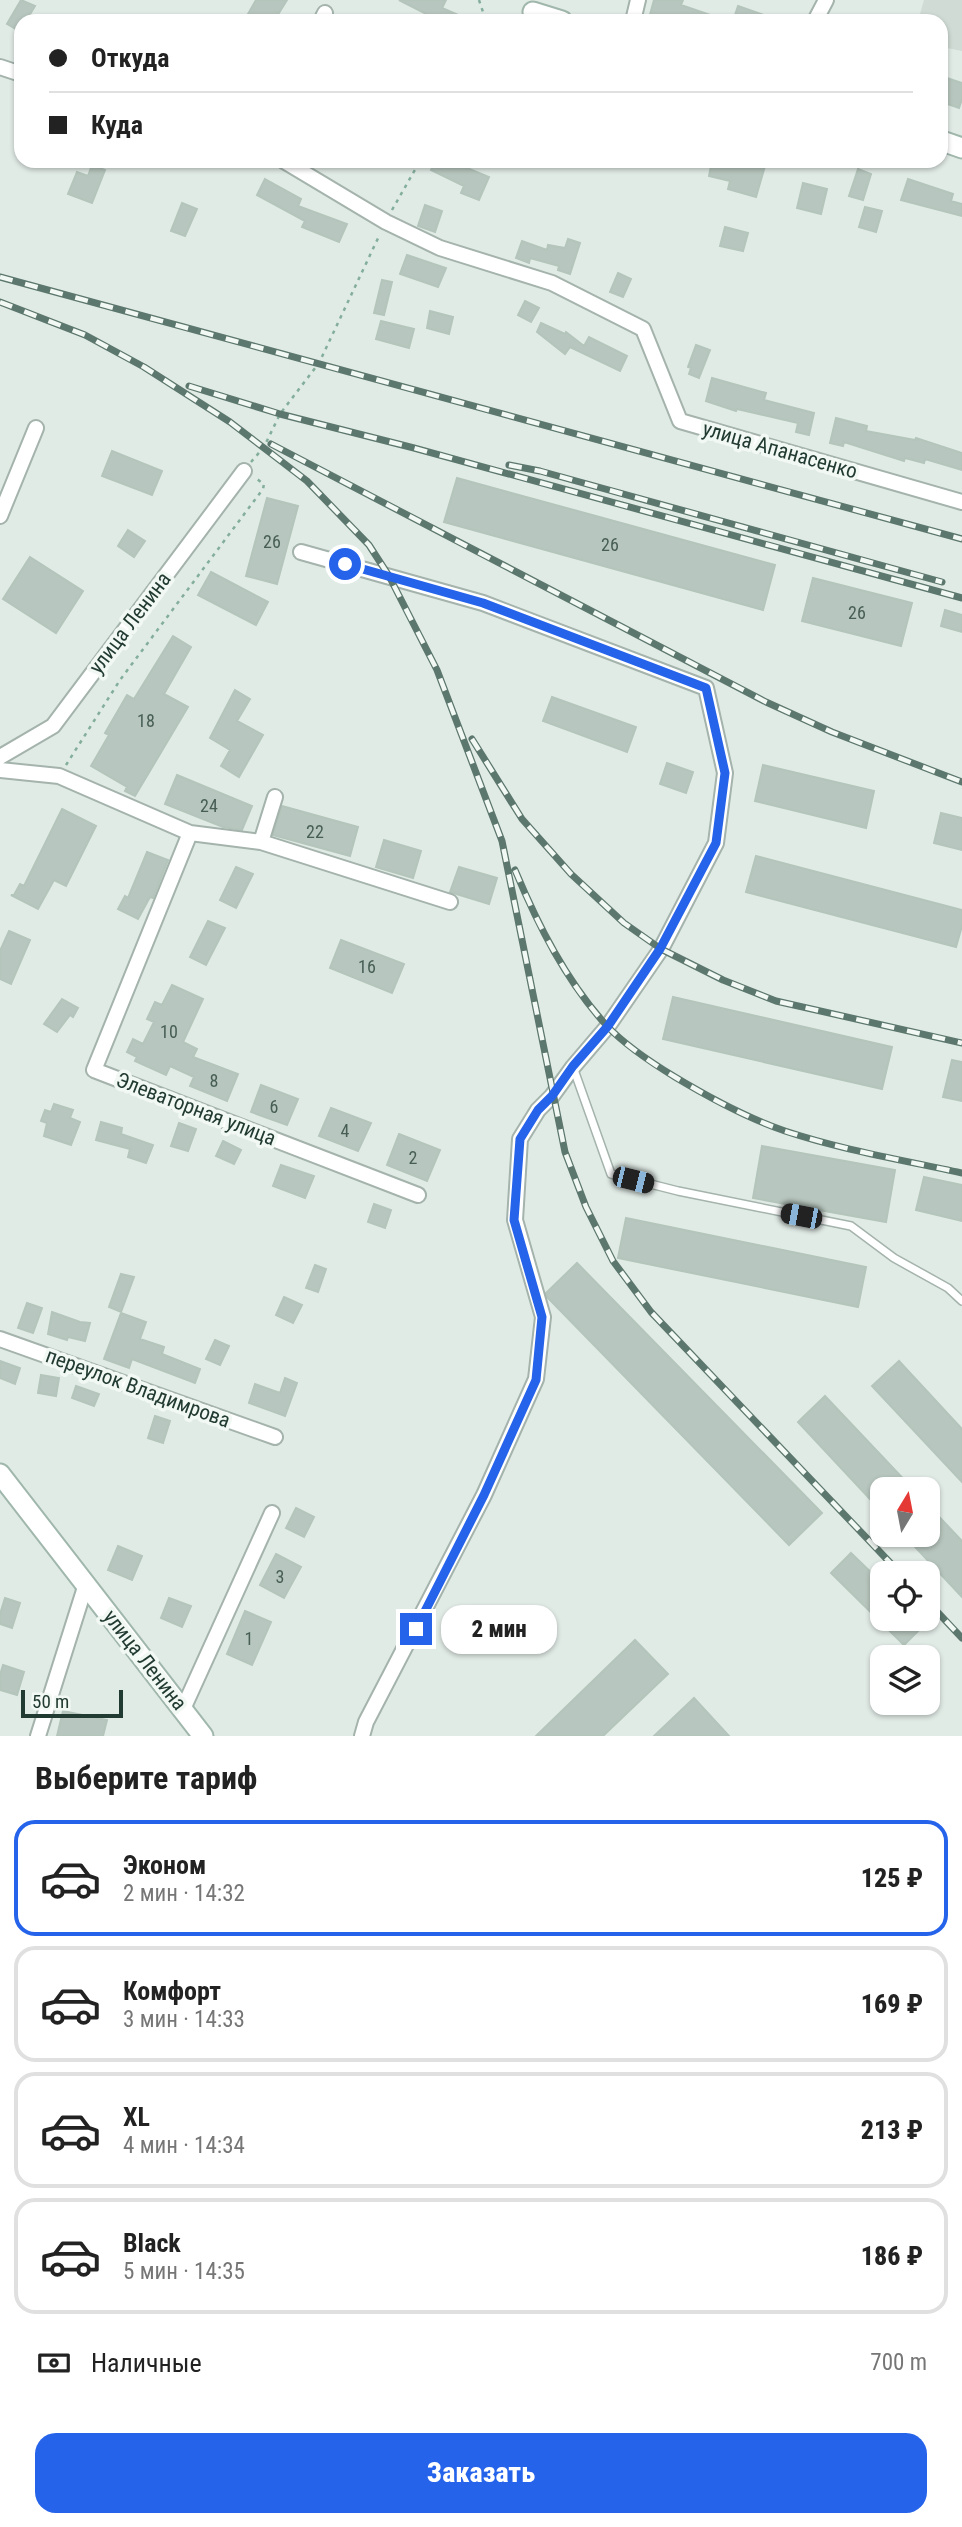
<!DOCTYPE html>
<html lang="ru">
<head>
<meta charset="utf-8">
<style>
  body { margin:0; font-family:"Roboto Condensed",sans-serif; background:#f6f6f6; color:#222; height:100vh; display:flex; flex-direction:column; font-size:26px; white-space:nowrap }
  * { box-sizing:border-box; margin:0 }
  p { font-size:23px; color:#767676 }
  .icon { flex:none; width:38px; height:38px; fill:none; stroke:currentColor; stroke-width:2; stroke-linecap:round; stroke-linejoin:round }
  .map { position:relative; height:1736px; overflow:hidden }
  .details { display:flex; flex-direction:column; background:#fff; flex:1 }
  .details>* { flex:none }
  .guide { position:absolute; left:14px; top:14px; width:934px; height:154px; border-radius:21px; box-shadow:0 2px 5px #0004; display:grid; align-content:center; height:154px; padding:0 35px; background:#fff }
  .needle { width:46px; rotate:10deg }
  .buttons { position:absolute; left:870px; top:1477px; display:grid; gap:14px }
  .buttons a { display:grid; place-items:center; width:70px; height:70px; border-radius:14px; background:#fff; box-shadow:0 2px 5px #0004; font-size:35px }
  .scale { position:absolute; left:21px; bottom:18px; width:102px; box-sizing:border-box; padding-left:7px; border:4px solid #223b32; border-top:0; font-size:19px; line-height:24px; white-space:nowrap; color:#223b32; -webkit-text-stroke:5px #f2f8f4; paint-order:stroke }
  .end { position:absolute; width:32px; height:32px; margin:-16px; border:9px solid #2563eb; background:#fff; box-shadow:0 0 0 4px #fff }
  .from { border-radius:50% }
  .bubble { position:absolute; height:49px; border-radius:21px; background:#fff; box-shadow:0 2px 5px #0004; font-size:23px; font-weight:800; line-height:49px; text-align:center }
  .car { position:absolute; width:21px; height:42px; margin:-21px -10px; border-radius:9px; box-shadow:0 0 5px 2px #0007; background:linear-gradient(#222 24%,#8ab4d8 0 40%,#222 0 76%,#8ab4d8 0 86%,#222 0) }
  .guide b { display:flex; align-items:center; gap:24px; height:66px; font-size:26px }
  .guide b+b { border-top:2px solid #e0e0e0 }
  .guide i { width:18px; height:18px; background:#222 }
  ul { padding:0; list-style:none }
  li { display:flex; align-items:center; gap:21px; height:116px; margin:0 14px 10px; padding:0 21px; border:4px solid #e0e0e0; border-radius:21px }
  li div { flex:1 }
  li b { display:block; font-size:26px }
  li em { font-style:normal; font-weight:800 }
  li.on { border-color:#2563eb }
  li>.icon { width:63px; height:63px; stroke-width:1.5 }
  h2 { padding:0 35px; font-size:32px; line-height:84px }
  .pay { display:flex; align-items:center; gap:18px; height:77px; padding:0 35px; font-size:26px }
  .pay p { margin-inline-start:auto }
  .action { display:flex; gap:14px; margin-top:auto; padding:14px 35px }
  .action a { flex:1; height:80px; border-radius:21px; background:#2563eb; color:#fff; font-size:28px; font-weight:800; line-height:80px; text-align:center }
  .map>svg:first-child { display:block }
  .built { fill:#cfdbd4 }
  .building { fill:#b7c6be; stroke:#b4c5bc; stroke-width:2 }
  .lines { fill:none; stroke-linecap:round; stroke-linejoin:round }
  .lane-casing { stroke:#a4b3ac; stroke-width:10 }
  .street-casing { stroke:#a4b3ac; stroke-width:18 }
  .secondary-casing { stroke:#a0b7ac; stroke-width:23 }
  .path { stroke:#83ae9c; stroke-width:2.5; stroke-dasharray:3.5 5; stroke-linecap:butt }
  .lane { stroke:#fff; stroke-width:7 }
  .street { stroke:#fff; stroke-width:14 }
  .secondary { stroke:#fff; stroke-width:19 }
  .rail-casing { stroke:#5c776d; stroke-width:7 }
  .rail { stroke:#f2f8f4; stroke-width:4.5; stroke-dasharray:13; stroke-linecap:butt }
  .route { stroke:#2563eb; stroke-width:9 }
  .labels { text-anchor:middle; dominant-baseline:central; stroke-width:7; stroke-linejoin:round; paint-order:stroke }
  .number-label { font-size:18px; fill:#475e55 }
  .street-label { font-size:21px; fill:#223b32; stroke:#f2f8f4 }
</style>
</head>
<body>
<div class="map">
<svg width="962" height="1736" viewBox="0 0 962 1736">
  <rect width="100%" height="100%" fill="#e1ebe6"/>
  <path class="built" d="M 924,0 L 962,0 L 962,51 L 942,47 L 942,21 L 918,21 Z"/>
  <path class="building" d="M 21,0 L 35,6 L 26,21 L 21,21 L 21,32 L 7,24 Z
    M 256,0 L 287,0 L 274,21 L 244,21 Z
    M 399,0 L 446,0 L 442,8 L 472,21 L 440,21 Z
    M 654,0 L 683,0 L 681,5 L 722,19 L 722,21 L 658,21 L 649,18 Z
    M 738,6 L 775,19 L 775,21 L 733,21 Z
    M 947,78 L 962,83 L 962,99 L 959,108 L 942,102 Z
    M 435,161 L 450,161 L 489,177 L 479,200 L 461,193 L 464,186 L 431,170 Z
    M 712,161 L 747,161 L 765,166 L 756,197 L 728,189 L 730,181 L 709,176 Z
    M 92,165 L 105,170 L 92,203 L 68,194 L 77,172 L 88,176 Z
    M 858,169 L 871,174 L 863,200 L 849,196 Z
    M 265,179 L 301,199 L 298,206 L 347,224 L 339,242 L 302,227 L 305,221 L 257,195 Z
    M 908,179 L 953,194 L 951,201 L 962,204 L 962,216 L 901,200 Z
    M 803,183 L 827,189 L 821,214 L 797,208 Z
    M 182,203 L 197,209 L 185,236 L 171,231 Z
    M 425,205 L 442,211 L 435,232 L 418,226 Z
    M 865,207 L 882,211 L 876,232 L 859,227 Z
    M 725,227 L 748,233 L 743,251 L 720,246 Z
    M 568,239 L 580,243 L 570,274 L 558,270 L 559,266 L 530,258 L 529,263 L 516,258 L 522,241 L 547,250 L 548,245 L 565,248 Z
    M 407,255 L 446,268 L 438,287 L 400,274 Z
    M 618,273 L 631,279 L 623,297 L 610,292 Z
    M 382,280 L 392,282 L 384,315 L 374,313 Z
    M 525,301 L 539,308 L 531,322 L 518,315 Z
    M 430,311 L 453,317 L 449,334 L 427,328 Z
    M 381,321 L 414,329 L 409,348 L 376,339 Z
    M 541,323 L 565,334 L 566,332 L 584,346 L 589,337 L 627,356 L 620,371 L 570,347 L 565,354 L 537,332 Z
    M 696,345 L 710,350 L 699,378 L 689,374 L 691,368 L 688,367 Z
    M 712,378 L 766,393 L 764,400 L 814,413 L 809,435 L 796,432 L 798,423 L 737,409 L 736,411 L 706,401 Z
    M 836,418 L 867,426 L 866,431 L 915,440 L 916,438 L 962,453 L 962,470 L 925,459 L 924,463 L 905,458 L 904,461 L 844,442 L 843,446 L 830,443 Z
    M 112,451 L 162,471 L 152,495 L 102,476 Z
    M 457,478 L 775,565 L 763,610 L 444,522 Z
    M 267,498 L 298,506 L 277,584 L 246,576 Z
    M 128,530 L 145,541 L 134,557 L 118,546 Z
    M 30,557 L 83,591 L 56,633 L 3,599 Z
    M 211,572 L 268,602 L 256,625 L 198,595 Z
    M 813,578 L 912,603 L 901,646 L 802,621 Z
    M 945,610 L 962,615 L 962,632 L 941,626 Z
    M 173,636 L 191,647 L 164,694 L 188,707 L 135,796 L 125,791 L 127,787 L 91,766 L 109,735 L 105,733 L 127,695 L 134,699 Z
    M 235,690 L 250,699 L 237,721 L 263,735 L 239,777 L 221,766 L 230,750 L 210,738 Z
    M 552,697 L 636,727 L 627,752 L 543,721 Z
    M 667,763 L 693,772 L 686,793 L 660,784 Z
    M 763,765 L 874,791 L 866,828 L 755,801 Z
    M 177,775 L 252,806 L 242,830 L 223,827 L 165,804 Z
    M 282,806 L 358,827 L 350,856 L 273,835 Z
    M 62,809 L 96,826 L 66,886 L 54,880 L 38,909 L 11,895 L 14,895 L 20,884 L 24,886 Z
    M 941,813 L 962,818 L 962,850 L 934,843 Z
    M 384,840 L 421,851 L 413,878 L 376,867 Z
    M 147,852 L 168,860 L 153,898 L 150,897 L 138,919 L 118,909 L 125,896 L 128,898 Z
    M 756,856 L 962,910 L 962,926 L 956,947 L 746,892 Z
    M 236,867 L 253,874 L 236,908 L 220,900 Z
    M 459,867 L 497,878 L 489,904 L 450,892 Z
    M 208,921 L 225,928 L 206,965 L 190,957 Z
    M 9,931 L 30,940 L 11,984 L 0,979 L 0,951 Z
    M 341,940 L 404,964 L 392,993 L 330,968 Z
    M 172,985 L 203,999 L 183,1042 L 197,1049 L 193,1057 L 238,1074 L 227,1101 L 190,1086 L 194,1077 L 170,1066 L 166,1075 L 135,1061 L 137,1057 L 127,1052 L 133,1039 L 143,1044 L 154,1022 L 147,1019 L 155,1002 L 162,1005 Z
    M 673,997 L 892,1047 L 882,1089 L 663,1039 Z
    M 62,999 L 78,1008 L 73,1017 L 70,1015 L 57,1032 L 44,1024 Z
    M 952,1060 L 962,1062 L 962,1101 L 943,1097 Z
    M 261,1085 L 298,1099 L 287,1125 L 251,1112 Z
    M 54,1104 L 73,1110 L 70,1118 L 80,1122 L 71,1145 L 44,1136 L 47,1123 L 41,1121 L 45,1110 L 51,1112 Z
    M 331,1108 L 371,1123 L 358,1151 L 319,1136 Z
    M 101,1122 L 122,1128 L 121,1134 L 153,1145 L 146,1163 L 128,1157 L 130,1149 L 96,1140 Z
    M 179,1123 L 196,1129 L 188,1151 L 171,1146 Z
    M 399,1134 L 440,1150 L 427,1181 L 387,1165 Z
    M 223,1141 L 241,1150 L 234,1164 L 216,1156 Z
    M 762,1146 L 895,1170 L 886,1222 L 753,1198 Z
    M 281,1165 L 314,1176 L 305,1198 L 273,1186 Z
    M 924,1177 L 962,1185 L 962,1221 L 916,1210 Z
    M 374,1204 L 391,1210 L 385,1228 L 368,1222 Z
    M 626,1218 L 866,1267 L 858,1307 L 618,1258 Z
    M 577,1263 L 822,1513 L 789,1545 L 547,1297 L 546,1293 Z
    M 315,1265 L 326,1269 L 318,1292 L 306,1288 Z
    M 121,1274 L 134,1277 L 121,1312 L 109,1307 Z
    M 284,1297 L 302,1305 L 293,1323 L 276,1315 Z
    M 27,1303 L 42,1308 L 33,1333 L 18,1328 Z
    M 52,1312 L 80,1322 L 90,1323 L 85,1341 L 68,1337 L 67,1340 L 48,1334 Z
    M 121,1313 L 146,1322 L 140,1339 L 164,1347 L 162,1354 L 200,1369 L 195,1383 L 132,1359 L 129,1368 L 104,1359 Z
    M 215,1340 L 229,1346 L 220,1365 L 206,1359 Z
    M 0,1361 L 20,1368 L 15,1384 L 0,1378 Z
    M 899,1361 L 962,1429 L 962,1482 L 872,1386 Z
    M 41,1375 L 59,1378 L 56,1396 L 38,1393 Z
    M 285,1378 L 297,1383 L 285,1416 L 249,1403 L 255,1384 L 280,1393 Z
    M 76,1386 L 99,1394 L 94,1406 L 72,1398 Z
    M 825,1396 L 913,1489 L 882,1489 L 882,1512 L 798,1422 Z
    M 155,1416 L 170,1421 L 163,1443 L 148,1438 Z
    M 928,1505 L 962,1541 L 962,1597 L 904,1535 L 928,1535 Z
    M 296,1508 L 314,1517 L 304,1537 L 286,1528 Z
    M 118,1546 L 142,1556 L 132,1580 L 108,1570 Z
    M 851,1553 L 882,1583 L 882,1619 L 918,1619 L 924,1625 L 904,1645 L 831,1573 Z
    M 276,1554 L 301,1567 L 284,1598 L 260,1585 Z
    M 5,1598 L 20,1603 L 12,1628 L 0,1624 L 0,1614 Z
    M 169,1598 L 191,1606 L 182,1627 L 161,1618 Z
    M 245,1611 L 271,1622 L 252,1665 L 227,1654 Z
    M 635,1640 L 668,1674 L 603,1736 L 536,1736 Z
    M 3,1665 L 24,1672 L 17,1695 L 0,1690 L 0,1675 Z
    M 694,1698 L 729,1736 L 654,1736 Z
    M 63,1711 L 107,1720 L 103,1736 L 57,1736 Z"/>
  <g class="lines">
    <g class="lane-casing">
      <path id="lane" d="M 573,1067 L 611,1174 L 678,1191 L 851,1226 L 894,1258 L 948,1288 L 962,1301"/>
    </g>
    <g class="street-casing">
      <path id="street" d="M 321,21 L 325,13
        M 633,21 L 638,0
        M 815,21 L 826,0
        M 0,67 L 21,74
        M 284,161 L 386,222 L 440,248 L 552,283 L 643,329 L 680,421 L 962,502
        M 0,516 L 36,428
        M 301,552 L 483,603 L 706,688 L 725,773 L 716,843 L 661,949 L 608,1026 L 573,1067 L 552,1096 L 538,1110 L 520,1139 L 515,1220 L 543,1317 L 536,1379 L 484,1495 L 366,1722 L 362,1736
        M 0,757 L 53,726 L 244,471
        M 0,770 L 59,776 L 190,833 L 261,842 L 275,797
        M 190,833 L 94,1070 L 418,1195
        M 261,842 L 450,902
        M 0,1339 L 275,1437
        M 183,1709 L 272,1513
        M 38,1736 L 86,1584"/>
    </g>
    <g class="secondary-casing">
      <path id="secondary" d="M 533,12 L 562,21
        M 942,141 L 962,148
        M 0,1474 L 203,1736"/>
    </g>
    <path class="path" d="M 479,0 L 486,21
      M 392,210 L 420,161
      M 251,462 L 264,447 L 280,414 L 319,363 L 380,234
      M 66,765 L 120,680 L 263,489 L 264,484 L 254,477"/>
    <use href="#lane" class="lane"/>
    <use href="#street" class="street"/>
    <use href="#secondary" class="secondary"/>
    <g class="rail-casing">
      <path id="rail" d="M 0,277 L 962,539
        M 0,302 L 85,335 L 144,367 L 230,422 L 307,481 L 369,545 L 389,576 L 437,670 L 502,841 L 565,1152 L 586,1207 L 613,1261 L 651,1312 L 900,1573
        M 189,386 L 280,414 L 414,448 L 962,598
        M 271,444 L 766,702 L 832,732 L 962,782
        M 509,465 L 540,471 L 942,582
        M 472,739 L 522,819 L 571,874 L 624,923 L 661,949 L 723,980 L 776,1001 L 962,1043
        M 515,870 C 538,925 566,981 607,1026 C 626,1046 652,1063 675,1077 C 710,1098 747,1118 785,1131 C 842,1150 903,1160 962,1173
        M 928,1602 L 962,1638"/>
    </g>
    <use href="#rail" class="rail"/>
  </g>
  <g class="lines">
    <path class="route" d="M 345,564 L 483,603 L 706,688 L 725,773 L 716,843 L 660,949 L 608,1026 L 573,1066 L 552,1096 L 538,1110 L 520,1139 L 514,1220 L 542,1317 L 536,1380 L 484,1495 L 416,1629"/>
  </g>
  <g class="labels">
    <g class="number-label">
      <text x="272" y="541">26</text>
      <text x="610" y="544">26</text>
      <text x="857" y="612">26</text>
      <text x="146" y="720">18</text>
      <text x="209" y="805">24</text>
      <text x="315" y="831">22</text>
      <text x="367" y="966">16</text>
      <text x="169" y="1031">10</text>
      <text x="214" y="1080">8</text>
      <text x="274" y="1106">6</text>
      <text x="345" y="1130">4</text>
      <text x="413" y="1157">2</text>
      <text x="280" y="1576">3</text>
      <text x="249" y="1638">1</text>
    </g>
    <g class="street-label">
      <text transform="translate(780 450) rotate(16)">улица Апанасенко</text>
      <text transform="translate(130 623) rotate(-53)">улица Ленина</text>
      <text transform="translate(196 1109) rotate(21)">Элеваторная улица</text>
      <text transform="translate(138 1388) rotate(20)">переулок Владимрова</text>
      <text transform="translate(145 1660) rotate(52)">улица Ленина</text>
    </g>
  </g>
</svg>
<div class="buttons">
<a><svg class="needle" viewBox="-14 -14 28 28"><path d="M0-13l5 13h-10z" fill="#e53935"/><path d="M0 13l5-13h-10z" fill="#767676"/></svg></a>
<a><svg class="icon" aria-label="locate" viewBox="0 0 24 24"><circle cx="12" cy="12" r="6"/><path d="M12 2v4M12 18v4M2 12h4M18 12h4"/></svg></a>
<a><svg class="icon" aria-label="layers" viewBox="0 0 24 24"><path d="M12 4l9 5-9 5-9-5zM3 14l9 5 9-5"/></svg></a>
</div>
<div class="scale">50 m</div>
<i class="end from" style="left:345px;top:564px"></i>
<i class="end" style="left:416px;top:1629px"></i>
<div class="bubble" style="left:441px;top:1605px;width:116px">2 мин</div>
<i class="car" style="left:633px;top:1180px;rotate:104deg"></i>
<i class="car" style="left:801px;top:1216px;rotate:281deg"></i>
<div class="guide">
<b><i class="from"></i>Откуда</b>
<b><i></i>Куда</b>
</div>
</div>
<section class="details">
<h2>Выберите тариф</h2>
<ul>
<li class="on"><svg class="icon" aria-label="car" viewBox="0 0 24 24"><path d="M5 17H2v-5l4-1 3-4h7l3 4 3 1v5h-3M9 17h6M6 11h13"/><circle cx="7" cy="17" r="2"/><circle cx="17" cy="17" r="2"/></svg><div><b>Эконом</b><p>2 мин · 14:32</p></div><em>125 ₽</em></li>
<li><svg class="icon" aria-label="car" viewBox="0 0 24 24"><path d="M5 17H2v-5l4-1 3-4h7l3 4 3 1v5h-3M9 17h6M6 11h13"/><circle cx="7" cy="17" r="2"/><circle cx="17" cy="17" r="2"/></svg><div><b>Комфорт</b><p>3 мин · 14:33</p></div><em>169 ₽</em></li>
<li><svg class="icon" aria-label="car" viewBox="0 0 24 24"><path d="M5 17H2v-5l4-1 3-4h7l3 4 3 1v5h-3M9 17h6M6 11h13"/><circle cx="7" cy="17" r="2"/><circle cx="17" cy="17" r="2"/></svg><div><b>XL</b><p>4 мин · 14:34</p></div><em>213 ₽</em></li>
<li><svg class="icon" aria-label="car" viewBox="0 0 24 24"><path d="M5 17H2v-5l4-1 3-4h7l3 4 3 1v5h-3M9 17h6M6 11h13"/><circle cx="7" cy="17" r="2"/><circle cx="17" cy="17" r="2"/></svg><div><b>Black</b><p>5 мин · 14:35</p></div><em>186 ₽</em></li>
</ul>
<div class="pay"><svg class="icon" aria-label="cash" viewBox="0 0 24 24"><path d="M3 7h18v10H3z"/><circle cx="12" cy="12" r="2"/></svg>Наличные<p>700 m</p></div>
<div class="action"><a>Заказать</a></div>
</section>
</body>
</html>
